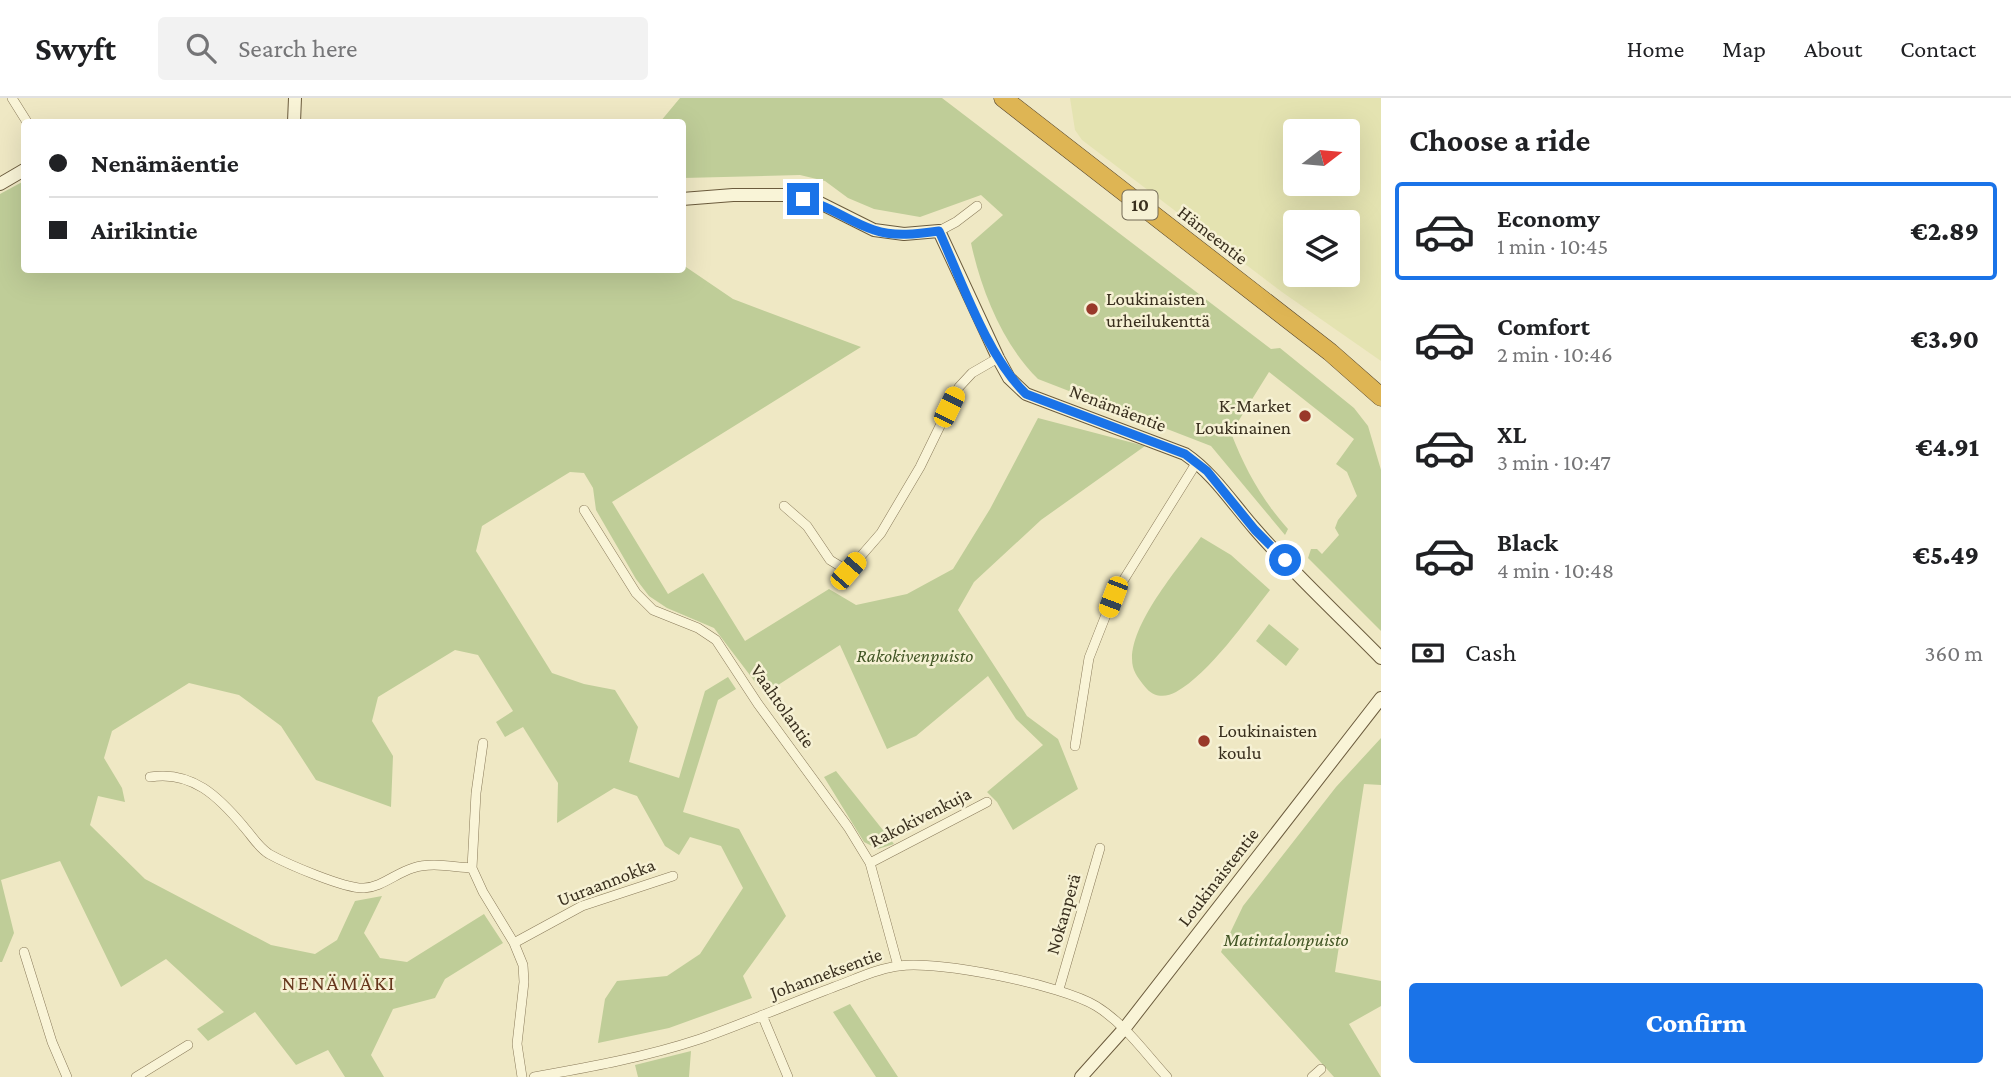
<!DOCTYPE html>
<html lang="en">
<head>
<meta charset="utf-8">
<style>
  body { margin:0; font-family:"Crimson Pro",serif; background:#f2f2f2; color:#202124; height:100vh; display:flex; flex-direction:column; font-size:26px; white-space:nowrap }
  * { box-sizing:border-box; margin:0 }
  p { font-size:23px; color:#757577 }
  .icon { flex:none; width:38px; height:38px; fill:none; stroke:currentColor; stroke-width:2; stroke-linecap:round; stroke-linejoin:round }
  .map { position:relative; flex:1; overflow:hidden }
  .sheet { display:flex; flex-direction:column; background:#fff; width:630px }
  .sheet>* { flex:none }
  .hud { position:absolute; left:21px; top:21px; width:665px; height:154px; border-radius:7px; box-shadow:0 7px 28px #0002; display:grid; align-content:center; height:154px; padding:0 28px; background:#fff }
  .needle { width:46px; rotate:74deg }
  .tools { position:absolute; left:1283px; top:21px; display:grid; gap:14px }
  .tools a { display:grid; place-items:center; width:77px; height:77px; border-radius:7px; background:#fff; box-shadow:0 7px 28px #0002; font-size:35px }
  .end { position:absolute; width:32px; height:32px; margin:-16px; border:9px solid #1a73e8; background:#fff; box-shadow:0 0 0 4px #fff }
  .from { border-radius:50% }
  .car { position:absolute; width:21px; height:42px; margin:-21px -10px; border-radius:9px; box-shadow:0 0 5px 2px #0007; background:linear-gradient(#f5c518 24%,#345 0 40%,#f5c518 0 76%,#345 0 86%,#f5c518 0) }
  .hud b { display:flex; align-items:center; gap:24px; height:66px; font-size:26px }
  .hud b+b { border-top:2px solid #e0e0e0 }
  .hud i { width:18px; height:18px; background:#202124 }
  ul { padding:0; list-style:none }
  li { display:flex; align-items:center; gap:21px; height:98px; margin:0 14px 10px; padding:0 14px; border:4px solid transparent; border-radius:7px }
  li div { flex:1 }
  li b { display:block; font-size:26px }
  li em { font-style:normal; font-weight:800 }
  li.on { border-color:#1a73e8 }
  li>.icon { width:63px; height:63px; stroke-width:1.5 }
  h2 { padding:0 28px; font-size:32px; line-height:84px }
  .pay { display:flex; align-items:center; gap:18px; height:77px; padding:0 28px; font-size:26px }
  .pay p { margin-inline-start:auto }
  .primary-button { display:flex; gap:14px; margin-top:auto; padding:14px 28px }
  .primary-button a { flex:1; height:80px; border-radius:7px; background:#1a73e8; color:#fff; font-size:28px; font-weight:800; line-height:80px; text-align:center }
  header { display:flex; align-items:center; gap:42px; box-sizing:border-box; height:98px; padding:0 35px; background:#fff; border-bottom:2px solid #e0e0e0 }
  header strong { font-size:33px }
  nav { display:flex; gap:38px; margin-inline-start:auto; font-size:24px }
  .search { width:490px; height:63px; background:#f2f2f2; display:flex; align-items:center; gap:18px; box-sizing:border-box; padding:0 24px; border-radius:7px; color:#757577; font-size:26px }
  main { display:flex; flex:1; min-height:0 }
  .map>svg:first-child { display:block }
  .farmland { fill:#e4e3b1; fill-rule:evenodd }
  .green { fill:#bfcd98 }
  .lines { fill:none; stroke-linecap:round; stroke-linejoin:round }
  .street-casing { stroke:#897a5a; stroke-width:10 }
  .secondary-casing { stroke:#6b5b3d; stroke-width:14 }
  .highway-casing { stroke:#57472e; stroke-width:19 }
  .street { stroke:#f9f4d7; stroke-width:9 }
  .secondary { stroke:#f9f4d7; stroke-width:12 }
  .highway { stroke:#deb554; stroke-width:18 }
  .route { stroke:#1a73e8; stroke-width:9 }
  .poi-dot { fill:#99392a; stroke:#f6f1d4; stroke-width:2.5 }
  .labels { text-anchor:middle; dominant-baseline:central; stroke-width:5; stroke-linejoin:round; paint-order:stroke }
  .shield { fill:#f6f1d4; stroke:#726955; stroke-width:2 }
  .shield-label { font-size:18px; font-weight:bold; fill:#392f1e }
  .street-label { font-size:19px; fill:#392f1e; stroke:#f6f1d4 }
  .poi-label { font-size:19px; fill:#392f1e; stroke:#f6f1d4; text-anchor:start }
  .park-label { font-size:19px; font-style:italic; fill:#425625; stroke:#f6f1d4 }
  .neighbourhood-label { font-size:21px; letter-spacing:2px; fill:#66371d; stroke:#f6f1d4 }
</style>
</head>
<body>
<header>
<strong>Swyft</strong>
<div class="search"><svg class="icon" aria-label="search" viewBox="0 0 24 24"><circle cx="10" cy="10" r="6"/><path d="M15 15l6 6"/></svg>Search here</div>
<nav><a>Home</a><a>Map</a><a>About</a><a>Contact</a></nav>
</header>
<main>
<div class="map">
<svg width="1381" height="979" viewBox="0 0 1381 979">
  <rect width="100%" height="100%" fill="#efe8c4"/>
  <path class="farmland" d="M 1070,0 L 1381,0 L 1381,263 L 1282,194 L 1082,42 L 1075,32 ZM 1295,33 L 1348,33 L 1348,86 L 1295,86 ZM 1295,124 L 1348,124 L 1348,177 L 1295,177 Z"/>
  <path class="green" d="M 680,0 L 942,0 L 1271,251 L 1280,250 L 1354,310 L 1368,328 L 1381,372 L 1381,533 L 1308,460 L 1311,451 L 1317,451 L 1322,456 L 1339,437 L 1335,430 L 1338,422 L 1357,398 L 1347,374 L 1336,366 L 1354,341 L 1269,274 L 1231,335 C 1245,371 1262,402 1288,431 L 1285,437 L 1211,348 L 1038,281 C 1003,247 981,192 971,145 L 1003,117 L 981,97 L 920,119 L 874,111 L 848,100 L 825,83 L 800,77 L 683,80 L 682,24 L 660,24 Z
    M 24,83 L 24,172 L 682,172 L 683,167 L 733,201 L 861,249 L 612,404 L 668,496 L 703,475 L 745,543 L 829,491 L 856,507 L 907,496 L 953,471 L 990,411 L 1038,320 L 1145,348 L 1041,422 L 974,484 L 958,512 L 1027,618 L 1058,641 L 1078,691 L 1013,732 L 997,704 L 987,694 L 1043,647 L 1016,621 L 988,578 L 916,638 L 887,651 L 840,547 L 775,589 L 762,593 L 714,530 L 667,510 L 649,498 L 636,481 L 596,412 L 593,390 L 584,375 L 570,374 L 482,428 L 476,453 L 552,575 L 584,586 L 615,592 L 638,629 L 629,664 L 679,680 L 705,593 L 728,579 L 736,591 L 718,602 L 683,714 L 739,731 L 786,818 L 743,878 L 752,900 L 669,930 L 598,945 L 605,901 L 617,883 L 667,878 L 700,856 L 743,790 L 721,748 L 690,739 L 679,757 L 665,748 L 637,698 L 614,690 L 557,725 L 558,685 L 523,629 L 505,639 L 496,624 L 513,613 L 478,557 L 455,552 L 378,599 L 372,623 L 393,658 L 391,709 L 316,682 L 281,628 L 239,597 L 189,585 L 112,633 L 104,660 L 122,690 L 125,704 L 98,698 L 90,727 L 145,781 L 271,847 L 315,856 L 337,842 L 355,803 L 382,798 L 364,835 L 380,860 L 407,864 L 484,816 L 503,845 L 445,881 L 435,900 L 393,911 L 371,957 L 384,979 L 345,979 L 328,952 L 296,967 L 255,914 L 208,943 L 197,931 L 224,914 L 166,861 L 121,889 L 60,763 L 1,782 L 14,835 L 2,864 L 0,864 L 0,96 Z
    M 1201,439 L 1231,457 L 1270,492 C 1246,522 1210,575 1176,594 C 1167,599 1155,600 1147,591 C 1142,585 1135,577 1133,569 C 1124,532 1180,468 1201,439 Z
    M 1269,526 L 1299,551 L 1286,568 L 1256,543 Z
    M 1381,640 L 1381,687 L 1364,686 L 1335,874 L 1381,883 L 1381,908 L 1349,926 L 1381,979 L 1334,979 L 1221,854 L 1243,808 L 1336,689 Z
    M 836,673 L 894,746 L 878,751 L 864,744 L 824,679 Z
    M 850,906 L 898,979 L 876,979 L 833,914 Z
    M 691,953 L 689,979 L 638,979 L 635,967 Z"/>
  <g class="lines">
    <g class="street-casing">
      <path id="street" d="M 12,0 L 27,24
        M 939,133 L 956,124 L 977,108
        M 784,408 L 807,428 L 830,462 L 848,473 L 881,435 L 920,369 L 959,289 L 972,275 L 998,260
        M 584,412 L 636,495 L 653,512 L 698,530 L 716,542 L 758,606 L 848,729 L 870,765 L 898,868
        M 483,645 L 476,695 L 472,770 L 483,794 L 514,845 L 523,867 L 524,884 L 517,946 L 522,979
        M 1075,648 L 1089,560 L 1113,499 L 1197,364
        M 150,679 C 192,672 219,699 244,729 C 252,738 258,749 269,756 C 287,766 345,791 364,790 C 382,789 396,775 413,770 C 431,764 453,769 472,770
        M 870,765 L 987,704
        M 514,845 L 582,808 L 673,778
        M 24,854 L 52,944 L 67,979
        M 1059,891 L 1100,750
        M 762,917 L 788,979
        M 136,979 L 188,947
        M 534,979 C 590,969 646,959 700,941 C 745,925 789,906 834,889 C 854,882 878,870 899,868 C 939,862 1061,887 1096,908 C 1124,925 1145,955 1167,979
        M 1312,979 L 1321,971"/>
    </g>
    <g class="secondary-casing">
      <path id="secondary" d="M 294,24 L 295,0
        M 0,86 L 24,72
        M 682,101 L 733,97 L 786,97 L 820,105 L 874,132 L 904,136 L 939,133 L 998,260 L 1009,280 L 1026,296 L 1185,356 C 1214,376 1232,405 1255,431 C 1294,476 1339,517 1381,560
        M 1081,979 L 1124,931 L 1381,600"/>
    </g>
    <g class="highway-casing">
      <path id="highway" d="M 1003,0 L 1330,254 L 1381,299"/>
    </g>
    <use href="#street" class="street"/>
    <use href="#secondary" class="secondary"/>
    <use href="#highway" class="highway"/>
  </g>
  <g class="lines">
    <path class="route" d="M 803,101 C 829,107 849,124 874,132 C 894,139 918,136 939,133 C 962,184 987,258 1026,296 L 1185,356 L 1207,373 L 1255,432 L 1285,462"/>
  </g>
  <g class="poi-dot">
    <circle cx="1092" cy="211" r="7"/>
    <circle cx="1305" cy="318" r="7"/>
    <circle cx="1204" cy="643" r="7"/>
  </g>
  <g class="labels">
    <rect class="shield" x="1122.5" y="92.5" width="35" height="29" rx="5"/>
    <g class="shield-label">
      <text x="1140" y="107">10</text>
    </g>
    <g class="street-label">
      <text transform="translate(1213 137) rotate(38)">Hämeentie</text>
      <text transform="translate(1118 310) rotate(21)">Nenämäentie</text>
      <text transform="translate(783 608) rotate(55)">Vaahtolantie</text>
      <text transform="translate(920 719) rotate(-27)">Rakokivenkuja</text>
      <text transform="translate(1218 779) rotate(-52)">Loukinaistentie</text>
      <text transform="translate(606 784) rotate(-21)">Uuraannokka</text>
      <text transform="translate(1063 816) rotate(-74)">Nokanperä</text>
      <text transform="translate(826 875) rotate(-20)">Johanneksentie</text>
    </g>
    <g class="poi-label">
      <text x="1106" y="200">Loukinaisten<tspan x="1106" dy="22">urheilukenttä</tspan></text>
      <text x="1291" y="307" text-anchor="end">K-Market<tspan x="1291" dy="22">Loukinainen</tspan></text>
      <text x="1218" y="632">Loukinaisten<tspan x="1218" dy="22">koulu</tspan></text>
    </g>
    <g class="park-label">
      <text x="915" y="557">Rakokivenpuisto</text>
      <text x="1286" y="841">Matintalonpuisto</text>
    </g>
    <g class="neighbourhood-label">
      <text x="339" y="885">NENÄMÄKI</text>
    </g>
  </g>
</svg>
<div class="tools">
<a><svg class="needle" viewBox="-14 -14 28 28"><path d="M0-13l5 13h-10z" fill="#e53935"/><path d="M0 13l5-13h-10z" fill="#757577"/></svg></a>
<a><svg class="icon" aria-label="layers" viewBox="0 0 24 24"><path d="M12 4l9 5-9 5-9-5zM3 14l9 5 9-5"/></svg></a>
</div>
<i class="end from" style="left:1285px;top:462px"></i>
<i class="end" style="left:803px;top:101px"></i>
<i class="car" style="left:949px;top:309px;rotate:26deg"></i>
<i class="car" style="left:848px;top:473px;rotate:41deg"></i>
<i class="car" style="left:1113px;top:499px;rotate:201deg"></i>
<div class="hud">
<b><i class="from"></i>Nenämäentie</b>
<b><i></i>Airikintie</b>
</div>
</div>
<section class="sheet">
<h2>Choose a ride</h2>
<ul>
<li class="on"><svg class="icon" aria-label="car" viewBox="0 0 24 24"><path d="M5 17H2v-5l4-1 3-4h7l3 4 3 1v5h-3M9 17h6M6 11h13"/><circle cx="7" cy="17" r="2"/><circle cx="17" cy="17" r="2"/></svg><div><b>Economy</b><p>1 min · 10:45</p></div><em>€2.89</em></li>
<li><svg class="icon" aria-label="car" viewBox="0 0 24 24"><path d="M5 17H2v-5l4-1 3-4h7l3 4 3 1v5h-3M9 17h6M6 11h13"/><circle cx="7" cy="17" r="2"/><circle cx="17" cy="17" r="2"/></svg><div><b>Comfort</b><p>2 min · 10:46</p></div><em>€3.90</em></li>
<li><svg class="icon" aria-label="car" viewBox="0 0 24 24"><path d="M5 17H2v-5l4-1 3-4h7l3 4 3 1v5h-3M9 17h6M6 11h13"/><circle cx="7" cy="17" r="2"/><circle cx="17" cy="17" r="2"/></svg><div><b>XL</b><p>3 min · 10:47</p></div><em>€4.91</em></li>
<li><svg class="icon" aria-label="car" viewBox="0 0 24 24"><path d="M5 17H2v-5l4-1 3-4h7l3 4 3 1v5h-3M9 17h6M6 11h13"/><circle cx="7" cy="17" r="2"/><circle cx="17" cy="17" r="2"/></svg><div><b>Black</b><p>4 min · 10:48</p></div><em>€5.49</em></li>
</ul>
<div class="pay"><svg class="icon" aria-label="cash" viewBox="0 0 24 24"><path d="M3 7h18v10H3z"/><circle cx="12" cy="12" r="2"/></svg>Cash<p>360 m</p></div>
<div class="primary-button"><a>Confirm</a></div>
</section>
</main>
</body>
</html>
